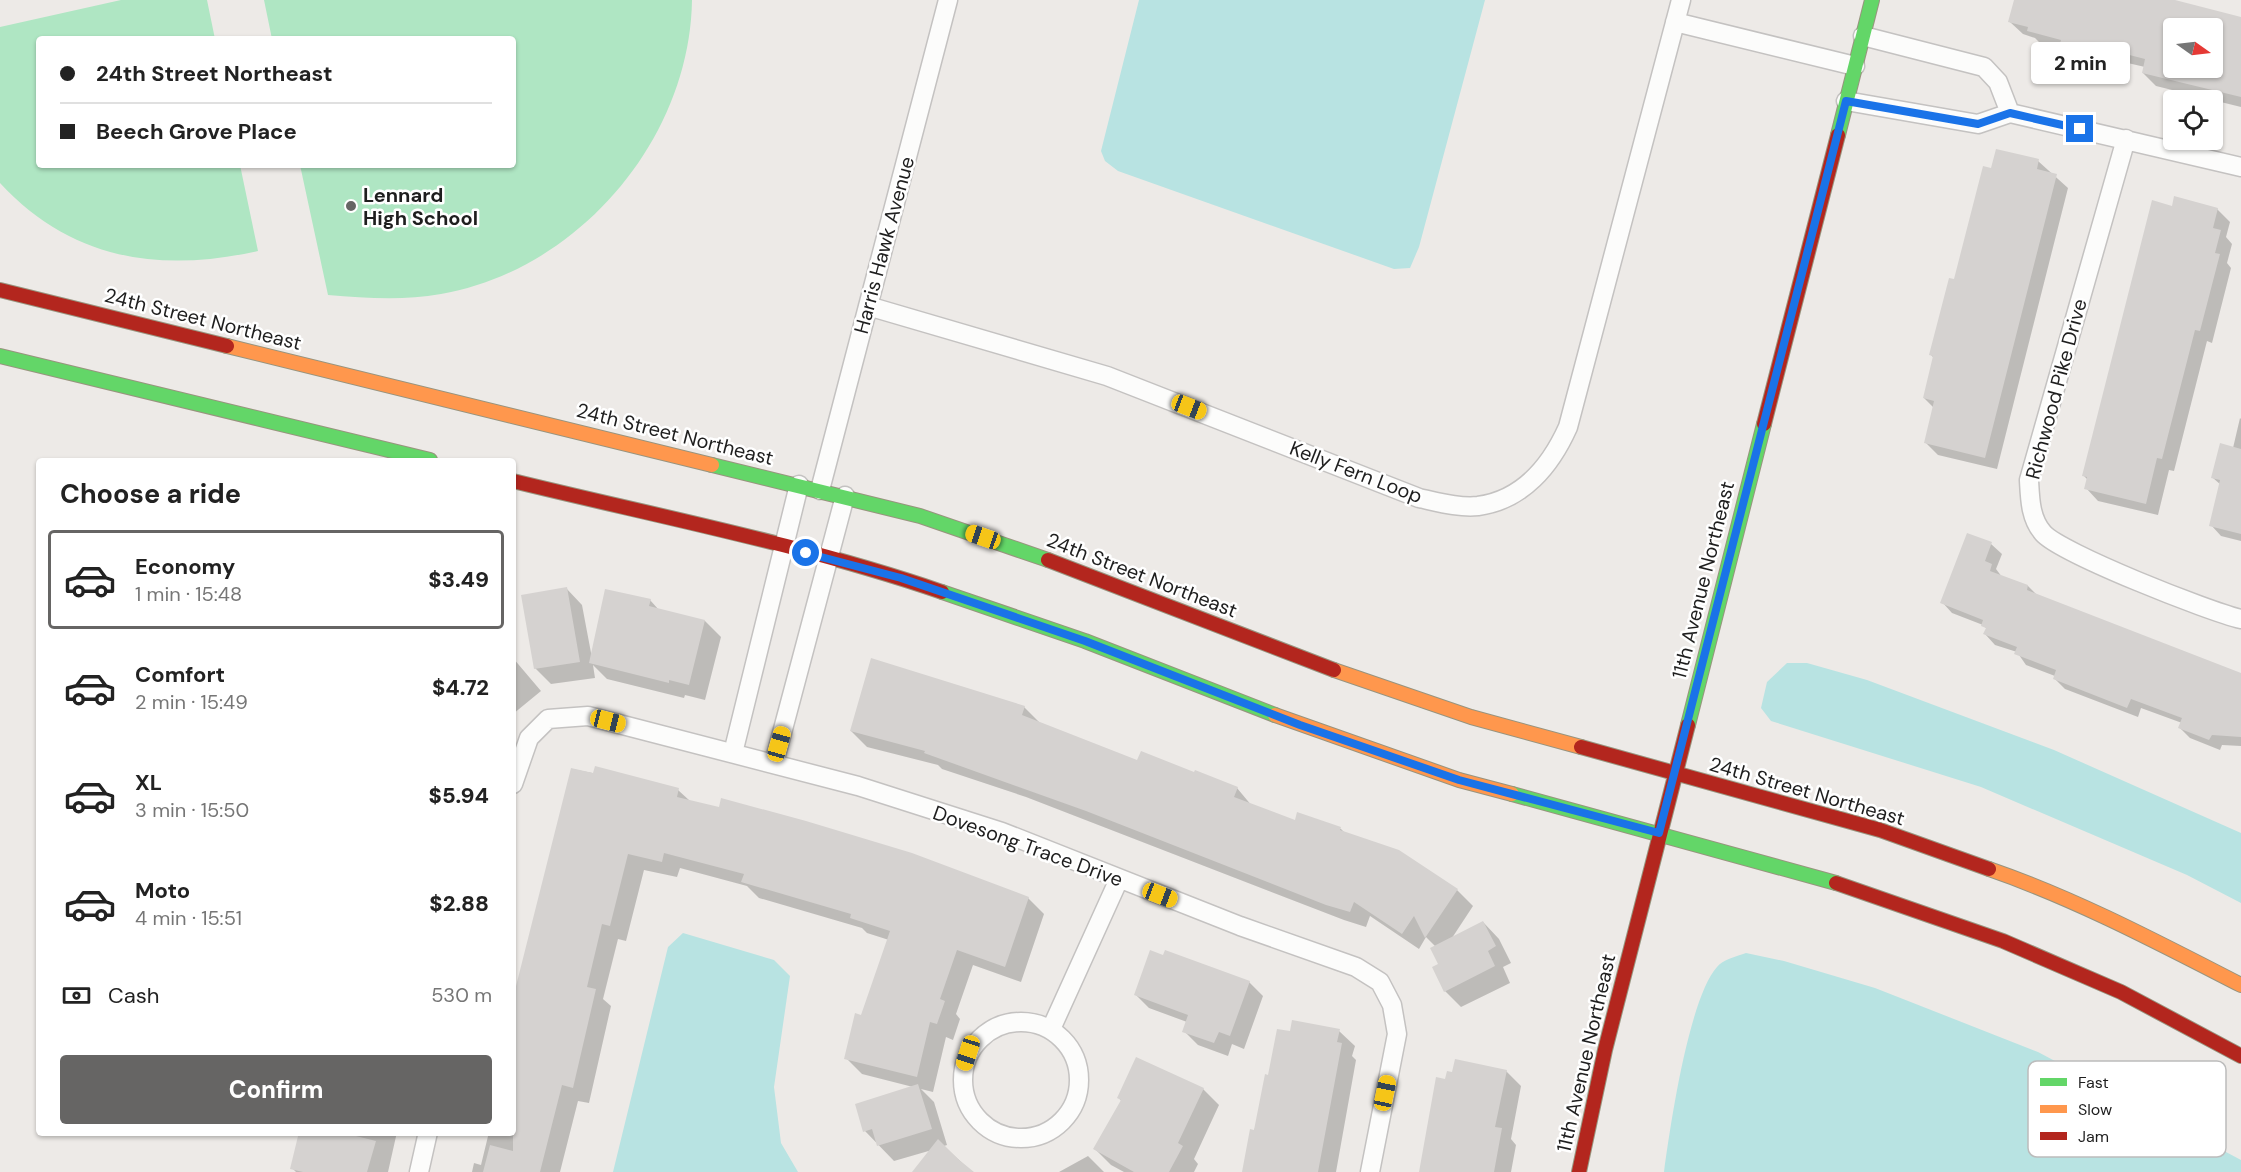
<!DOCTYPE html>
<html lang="en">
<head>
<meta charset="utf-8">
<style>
  body { margin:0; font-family:"DM Sans",sans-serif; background:#f6f6f6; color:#222; height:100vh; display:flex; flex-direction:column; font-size:22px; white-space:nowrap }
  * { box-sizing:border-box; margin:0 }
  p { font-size:20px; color:#767676 }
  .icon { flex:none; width:33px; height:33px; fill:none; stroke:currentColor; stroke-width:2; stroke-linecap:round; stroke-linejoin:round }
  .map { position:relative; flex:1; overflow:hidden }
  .details { position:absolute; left:36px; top:458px; width:480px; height:678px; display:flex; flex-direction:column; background:#fff; border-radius:6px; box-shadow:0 2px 4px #0004 }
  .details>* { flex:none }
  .guide { position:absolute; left:36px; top:36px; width:480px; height:132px; border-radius:6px; box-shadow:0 2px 4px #0004; display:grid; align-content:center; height:132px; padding:0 24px; background:#fff }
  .needle { width:39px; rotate:104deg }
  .buttons { position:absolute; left:2163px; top:18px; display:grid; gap:12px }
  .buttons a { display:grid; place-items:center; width:60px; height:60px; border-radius:6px; background:#fff; box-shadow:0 2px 4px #0004; font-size:30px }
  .end { position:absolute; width:27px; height:27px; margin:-14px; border:8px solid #1a73e8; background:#fff; box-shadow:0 0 0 3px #fff }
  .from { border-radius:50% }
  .bubble { position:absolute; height:42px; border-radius:6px; background:#fff; box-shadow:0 2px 4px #0004; font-size:20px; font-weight:800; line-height:42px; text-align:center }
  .car { position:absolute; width:18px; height:36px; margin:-18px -9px; border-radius:8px; box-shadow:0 0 4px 2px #0007; background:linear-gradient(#f5c518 24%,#345 0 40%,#f5c518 0 76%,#345 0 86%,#f5c518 0) }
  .guide b { display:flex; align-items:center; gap:21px; height:57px; font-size:22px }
  .guide b+b { border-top:2px solid #e0e0e0 }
  .guide i { width:15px; height:15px; background:#222 }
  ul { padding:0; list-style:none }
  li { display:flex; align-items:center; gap:18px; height:99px; margin:0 12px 9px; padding:0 12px; border:3px solid transparent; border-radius:6px }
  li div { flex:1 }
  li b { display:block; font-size:22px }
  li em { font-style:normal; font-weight:800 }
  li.active { border-color:#666564 }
  li>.icon { width:54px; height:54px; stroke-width:1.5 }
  h2 { padding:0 24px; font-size:27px; line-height:72px }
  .pay { display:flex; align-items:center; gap:15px; height:66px; padding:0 24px; font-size:22px }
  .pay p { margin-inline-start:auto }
  .action { display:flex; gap:12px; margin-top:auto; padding:12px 24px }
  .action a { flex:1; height:69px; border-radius:6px; background:#666564; color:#fff; font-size:24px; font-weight:800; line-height:69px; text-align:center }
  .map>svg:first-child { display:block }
  .pitch { fill:#afe6c3 }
  .water { fill:#b8e3e2 }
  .shadow { fill:#0003; fill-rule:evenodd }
  .building { fill:#d5d2d0; fill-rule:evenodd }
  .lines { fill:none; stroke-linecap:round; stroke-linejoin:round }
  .street-casing { stroke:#c4c2c1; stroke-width:21 }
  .fast-casing { stroke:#98947e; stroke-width:16 }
  .slow-casing { stroke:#98947e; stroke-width:16 }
  .jam-casing { stroke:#98947e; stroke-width:16 }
  .street { stroke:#fcfcfb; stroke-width:18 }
  .fast { stroke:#63d668; stroke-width:14 }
  .slow { stroke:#ff974d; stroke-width:14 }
  .jam { stroke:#b3261e; stroke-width:14 }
  .route { stroke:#1a73e8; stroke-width:8 }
  .poi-dot { fill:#666564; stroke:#fff; stroke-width:2 }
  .labels { text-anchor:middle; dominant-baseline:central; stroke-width:5; stroke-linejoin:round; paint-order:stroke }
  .poi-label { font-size:20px; font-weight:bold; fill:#1e1e1e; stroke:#fff; text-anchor:start }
  .street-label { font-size:20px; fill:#1e1e1e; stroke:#fff }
  .key { fill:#fff; stroke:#bcbcbc; stroke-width:1.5 }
  .key-label { font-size:16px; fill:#1e1e1e }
</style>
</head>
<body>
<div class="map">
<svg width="2241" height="1172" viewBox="0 0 2241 1172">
  <rect width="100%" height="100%" fill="#edeae7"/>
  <path class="pitch" d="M 121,0 L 207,0 L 215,39 L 39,39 L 39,165 L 240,165 L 258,251 C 160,273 71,260 0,183 L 0,27 Z
    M 264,0 L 692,0 C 690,139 579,270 441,294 C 402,301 366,298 328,295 L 300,165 L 513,165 L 513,39 L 272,39 Z"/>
  <path class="water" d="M 1139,0 L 1485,0 L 1419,247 L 1410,268 L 1394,269 L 1118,171 L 1105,161 L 1101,151 Z
    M 1787,663 L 1807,663 L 1867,680 L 2054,750 L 2241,833 L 2241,903 L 2187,875 L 1981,787 L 1771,721 L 1761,708 L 1767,682 Z
    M 683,933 L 774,960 L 790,976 L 774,1087 L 781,1143 L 798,1172 L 613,1172 L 668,947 Z
    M 1746,953 L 1784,961 L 1875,988 L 2038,1052 L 2241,1160 L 2241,1172 L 1664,1172 C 1670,1127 1689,998 1717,967 C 1722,960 1737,956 1746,953 Z"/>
  <path class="shadow" d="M 2015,0 L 2166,0 L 2241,32 L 2241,107 L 2156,86 L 2143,73 L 2145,67 L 2119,61 L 2116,74 L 2073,62 L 2060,49 L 2041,44 L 2035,38 L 2023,34 L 2010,22 ZM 2174,28 L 2212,28 L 2212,68 L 2174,68 Z
    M 2038,161 L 2068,188 L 1997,469 L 1938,455 L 1926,443 L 1934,408 L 1924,398 L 1934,358 L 1931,355 L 1992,170 Z
    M 2173,208 L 2217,209 L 2230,222 L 2226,237 L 2232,244 L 2227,263 L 2231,268 L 2212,343 L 2207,341 L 2174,471 L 2169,470 L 2158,515 L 2098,501 L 2086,488 L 2088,480 L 2083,475 Z
    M 2240,418 L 2241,419 L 2241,541 L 2221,536 L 2211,525 L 2221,485 L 2213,478 L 2233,448 Z
    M 1991,544 L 2002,554 L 1996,569 L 2002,577 L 2028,586 L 2037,595 L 2241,676 L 2241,746 L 2222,745 L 2220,750 L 2190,738 L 2180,728 L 2182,723 L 2141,708 L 2138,717 L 2065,689 L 2054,678 L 2055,676 L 2026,665 L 2017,652 L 1995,645 L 1985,634 L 1987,629 L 1983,625 L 1952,613 L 1942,602 Z
    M 566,588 L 582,605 L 592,658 L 650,600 L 659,610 L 705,621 L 721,637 L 705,700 L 685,695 L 684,698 L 607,679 L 593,665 L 595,678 L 551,684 L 535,668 Z
    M 513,658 L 541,691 L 513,714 Z
    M 1024,707 L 1041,724 L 1138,762 L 1237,788 L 1252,806 L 1296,822 L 1298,814 L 1341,829 L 1346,834 L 1457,890 L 1473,906 L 1452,938 L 1483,922 L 1499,939 L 1511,963 L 1503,967 L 1510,983 L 1461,1007 L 1445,991 L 1436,947 L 1426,937 L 1419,949 L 1370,916 L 1366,927 L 1344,920 L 1026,797 L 942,769 L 938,765 L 867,747 L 851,731 Z
    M 572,769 L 678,790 L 690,801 L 1028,898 L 1044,914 L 1021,982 L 973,965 L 956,1014 L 960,1019 L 953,1040 L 946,1037 L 933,1092 L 921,1089 L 934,1102 L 947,1145 L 944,1146 L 972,1172 L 914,1172 L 932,1150 L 894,1161 L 865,1131 L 913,1087 L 862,1074 L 846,1058 L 889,940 L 867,933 L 862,928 L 759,898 L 747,886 L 680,868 L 677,877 L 644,870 L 626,941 L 618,939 L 603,999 L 611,1006 L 589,1103 L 578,1101 L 560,1172 L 472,1172 L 474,1163 L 481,1165 L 489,1132 L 513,1132 L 513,1007 Z
    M 1249,982 L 1263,996 L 1244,1049 L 1232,1044 L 1228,1056 L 1198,1045 L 1184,1031 L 1187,1022 L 1149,1008 L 1135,994 Z
    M 1339,1031 L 1355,1046 L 1352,1056 L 1356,1060 L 1336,1172 L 1243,1172 L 1269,1076 L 1291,1033 Z
    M 1506,1071 L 1521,1086 L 1511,1139 L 1516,1145 L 1511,1172 L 1421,1172 L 1446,1081 Z
    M 1203,1089 L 1219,1105 L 1194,1159 L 1198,1164 L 1194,1172 L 1124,1172 L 1111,1165 L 1095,1149 L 1122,1102 L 1119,1098 Z
    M 302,1132 L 397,1132 L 388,1172 L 296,1172 L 292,1168 Z
    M 1088,1156 L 1104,1172 L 1059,1172 Z"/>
  <path class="building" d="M 2014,0 L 2175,0 L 2241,17 L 2241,97 L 2142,73 L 2145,59 L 2106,49 L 2103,62 L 2058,50 L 2061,40 L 2027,31 L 2028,27 L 2008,22 ZM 2174,28 L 2212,28 L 2212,68 L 2174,68 Z
    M 1996,149 L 2039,159 L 2037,169 L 2057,174 L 1985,458 L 1924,443 L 1934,401 L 1923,398 L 1933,356 L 1929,355 L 1949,278 L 1954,279 L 1983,166 L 1991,168 Z
    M 2174,196 L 2218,208 L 2213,228 L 2221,230 L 2215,253 L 2220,254 L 2200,331 L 2195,330 L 2162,459 L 2157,458 L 2146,504 L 2084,489 L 2087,477 L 2082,476 L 2152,200 L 2172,206 Z
    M 2220,443 L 2241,449 L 2241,534 L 2209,526 L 2220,480 L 2211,478 Z
    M 1967,533 L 1992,542 L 1985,561 L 1992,564 L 1990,571 L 2028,585 L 2027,590 L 2241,673 L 2241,737 L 2212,735 L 2209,740 L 2178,728 L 2182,718 L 2131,699 L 2127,708 L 2053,679 L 2056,670 L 2014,654 L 2017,647 L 1983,634 L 1986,628 L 1981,626 L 1983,620 L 1940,603 Z
    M 567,587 L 580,662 L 534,669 L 521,595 Z
    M 605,589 L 651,599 L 649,606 L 705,620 L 689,685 L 669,680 L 669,683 L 589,663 Z
    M 871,658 L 1025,706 L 1022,715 L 1137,760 L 1141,751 L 1194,772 L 1195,770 L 1238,787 L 1234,797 L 1295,820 L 1297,812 L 1341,827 L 1340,830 L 1399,850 L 1458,889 L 1425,938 L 1414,916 L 1402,934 L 1354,902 L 1350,912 L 1326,905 L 1086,811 L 924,753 L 925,751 L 850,731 Z
    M 595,766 L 679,788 L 677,797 L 719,807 L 721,798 L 806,821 L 912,853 L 1029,897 L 1005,967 L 957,950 L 940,999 L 945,1001 L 937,1024 L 930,1022 L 917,1077 L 844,1059 L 855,1013 L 861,1015 L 890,931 L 850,918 L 851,914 L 741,882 L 744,874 L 664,853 L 662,862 L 628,854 L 610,926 L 602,924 L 587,987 L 596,989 L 573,1088 L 562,1085 L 540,1172 L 483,1172 L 490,1145 L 513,1151 L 513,998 L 571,768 L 593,773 Z
    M 1483,921 L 1496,946 L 1488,951 L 1495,966 L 1444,992 L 1432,967 L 1438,964 L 1430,948 Z
    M 1150,950 L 1163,955 L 1165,950 L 1250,981 L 1230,1036 L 1219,1032 L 1214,1043 L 1182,1032 L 1188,1015 L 1134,995 Z
    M 1292,1020 L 1340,1029 L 1337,1042 L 1342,1043 L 1318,1172 L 1242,1172 L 1250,1129 L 1254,1130 L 1265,1074 L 1268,1075 L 1277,1029 L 1290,1031 Z
    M 1136,1057 L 1204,1088 L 1178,1143 L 1183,1146 L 1169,1172 L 1134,1172 L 1093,1149 L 1121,1100 L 1117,1098 Z
    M 1455,1059 L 1507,1070 L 1495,1127 L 1502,1128 L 1494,1172 L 1419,1172 L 1436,1077 L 1445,1079 L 1447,1071 L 1452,1072 Z
    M 918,1084 L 932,1129 L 877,1146 L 872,1129 L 863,1132 L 855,1104 Z
    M 299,1132 L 340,1132 L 376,1141 L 367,1172 L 303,1172 L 290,1169 Z
    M 938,1139 L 958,1159 L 974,1172 L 912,1172 Z"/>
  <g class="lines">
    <g class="street-casing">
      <path id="street" d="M 1675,22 L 1855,66
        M 1863,36 L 1984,67 L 1998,82 L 2010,113
        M 1846,101 L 1978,124 L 2010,113 L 2241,167
        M 2126,139 L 2029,480 C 2030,498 2030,518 2043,533 C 2060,553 2210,612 2241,619
        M 868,306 L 1107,376 L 1419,498 C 1438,502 1459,508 1478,506 C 1523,500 1551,465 1568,427 L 1681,0
        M 820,490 L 948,0
        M 733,753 L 799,485
        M 774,763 L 845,496
        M 513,784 L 529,738 L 548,719 L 588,716 L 858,786 L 1002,832 L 1240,926 L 1356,967 L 1380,982 L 1392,1005 L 1397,1034 L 1370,1172
        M963 1080a58 58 0 1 1 116 0a58 58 0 1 1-116 0Z
        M 1051,1029 L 1119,879
        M 419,1172 L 428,1132"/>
    </g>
    <g class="fast-casing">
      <path id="fast" d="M 1838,135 L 1872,0
        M 0,356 L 430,460
        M 712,465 L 920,516 L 1048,560
        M 942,592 L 1085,641 L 1275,715
        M 1688,725 L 1764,424
        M 1512,794 L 1836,883"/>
    </g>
    <g class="slow-casing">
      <path id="slow" d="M 227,346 L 712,465
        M 1334,670 L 1471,717 L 1581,747
        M 1275,715 L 1459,780 L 1512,794
        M 1989,869 C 2076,899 2159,943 2241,985"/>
    </g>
    <g class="jam-casing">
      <path id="jam" d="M 0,290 L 227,346
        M 1764,424 L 1838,135
        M 513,481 C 656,516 802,544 942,592
        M 1048,560 L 1334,670
        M 1581,747 L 1880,830 L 1989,869
        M 1836,883 L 2003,941 L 2121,992 L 2241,1056
        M 1579,1172 L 1605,1050 L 1688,725"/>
    </g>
    <use href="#street" class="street"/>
    <use href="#fast" class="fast"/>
    <use href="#slow" class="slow"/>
    <use href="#jam" class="jam"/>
  </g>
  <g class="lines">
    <path class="route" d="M 806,553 L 901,578 L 1085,641 L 1300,725 L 1459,780 L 1659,833 L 1846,101 L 1978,124 L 2010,113 L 2080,129"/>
  </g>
  <circle class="poi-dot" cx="351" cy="206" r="6"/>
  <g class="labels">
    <g class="poi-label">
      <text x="363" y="195">Lennard<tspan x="363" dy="23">High School</tspan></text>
    </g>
    <g class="street-label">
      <text transform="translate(884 245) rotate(-75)">Harris Hawk Avenue</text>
      <text transform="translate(203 319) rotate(14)">24th Street Northeast</text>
      <text transform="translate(2056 389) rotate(-75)">Richwood Pike Drive</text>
      <text transform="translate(675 434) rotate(14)">24th Street Northeast</text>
      <text transform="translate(1356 472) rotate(21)">Kelly Fern Loop</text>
      <text transform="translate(1142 575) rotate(21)">24th Street Northeast</text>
      <text transform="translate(1703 580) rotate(-76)">11th Avenue Northeast</text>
      <text transform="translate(1807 791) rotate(16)">24th Street Northeast</text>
      <text transform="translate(1028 846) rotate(20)">Dovesong Trace Drive</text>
      <text transform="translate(1586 1053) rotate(-77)">11th Avenue Northeast</text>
    </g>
  </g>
  <rect x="2028" y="1061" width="198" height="96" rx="9" class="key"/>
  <rect x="2040" y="1078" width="27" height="8" fill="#63d668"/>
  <rect x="2040" y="1105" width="27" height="8" fill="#ff974d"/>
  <rect x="2040" y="1132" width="27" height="8" fill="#b3261e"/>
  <g class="key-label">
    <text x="2078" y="1088">Fast</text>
    <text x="2078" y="1115">Slow</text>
    <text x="2078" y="1142">Jam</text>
  </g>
</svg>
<div class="buttons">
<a><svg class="needle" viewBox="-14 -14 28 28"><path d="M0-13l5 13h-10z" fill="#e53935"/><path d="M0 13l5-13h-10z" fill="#767676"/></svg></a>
<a><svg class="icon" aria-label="locate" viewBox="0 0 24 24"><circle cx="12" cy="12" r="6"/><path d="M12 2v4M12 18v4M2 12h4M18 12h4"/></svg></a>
</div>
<i class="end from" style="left:806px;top:553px"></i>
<i class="end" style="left:2080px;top:129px"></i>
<div class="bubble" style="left:2031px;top:42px;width:99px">2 min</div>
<i class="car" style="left:1189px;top:407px;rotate:111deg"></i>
<i class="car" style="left:983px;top:537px;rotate:289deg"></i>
<i class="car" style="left:608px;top:721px;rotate:104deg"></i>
<i class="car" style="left:779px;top:744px;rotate:16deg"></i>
<i class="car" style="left:1160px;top:895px;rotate:111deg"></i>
<i class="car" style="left:968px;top:1053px;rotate:198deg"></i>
<i class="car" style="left:1385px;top:1093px;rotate:12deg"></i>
<div class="guide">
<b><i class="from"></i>24th Street Northeast</b>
<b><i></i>Beech Grove Place</b>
</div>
<section class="details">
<h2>Choose a ride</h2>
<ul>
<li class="active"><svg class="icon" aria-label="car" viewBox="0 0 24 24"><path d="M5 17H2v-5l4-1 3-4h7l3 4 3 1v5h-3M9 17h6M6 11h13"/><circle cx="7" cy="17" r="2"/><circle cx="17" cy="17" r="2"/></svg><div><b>Economy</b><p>1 min · 15:48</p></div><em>$3.49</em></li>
<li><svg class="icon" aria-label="car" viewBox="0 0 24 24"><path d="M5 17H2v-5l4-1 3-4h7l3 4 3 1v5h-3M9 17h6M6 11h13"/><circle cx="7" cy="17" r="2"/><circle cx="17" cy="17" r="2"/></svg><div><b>Comfort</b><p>2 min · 15:49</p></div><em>$4.72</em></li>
<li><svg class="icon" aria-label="car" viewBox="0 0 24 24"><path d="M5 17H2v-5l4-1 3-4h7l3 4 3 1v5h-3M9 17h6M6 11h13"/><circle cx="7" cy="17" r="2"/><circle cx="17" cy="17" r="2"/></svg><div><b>XL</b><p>3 min · 15:50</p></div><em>$5.94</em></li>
<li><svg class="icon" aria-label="car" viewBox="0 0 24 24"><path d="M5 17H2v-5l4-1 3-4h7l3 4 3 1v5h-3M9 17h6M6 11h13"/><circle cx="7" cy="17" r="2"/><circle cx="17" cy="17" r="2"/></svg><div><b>Moto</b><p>4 min · 15:51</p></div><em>$2.88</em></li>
</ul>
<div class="pay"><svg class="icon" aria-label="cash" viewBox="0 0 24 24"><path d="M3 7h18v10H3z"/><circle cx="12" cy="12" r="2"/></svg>Cash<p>530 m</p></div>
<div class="action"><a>Confirm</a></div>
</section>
</div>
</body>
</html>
